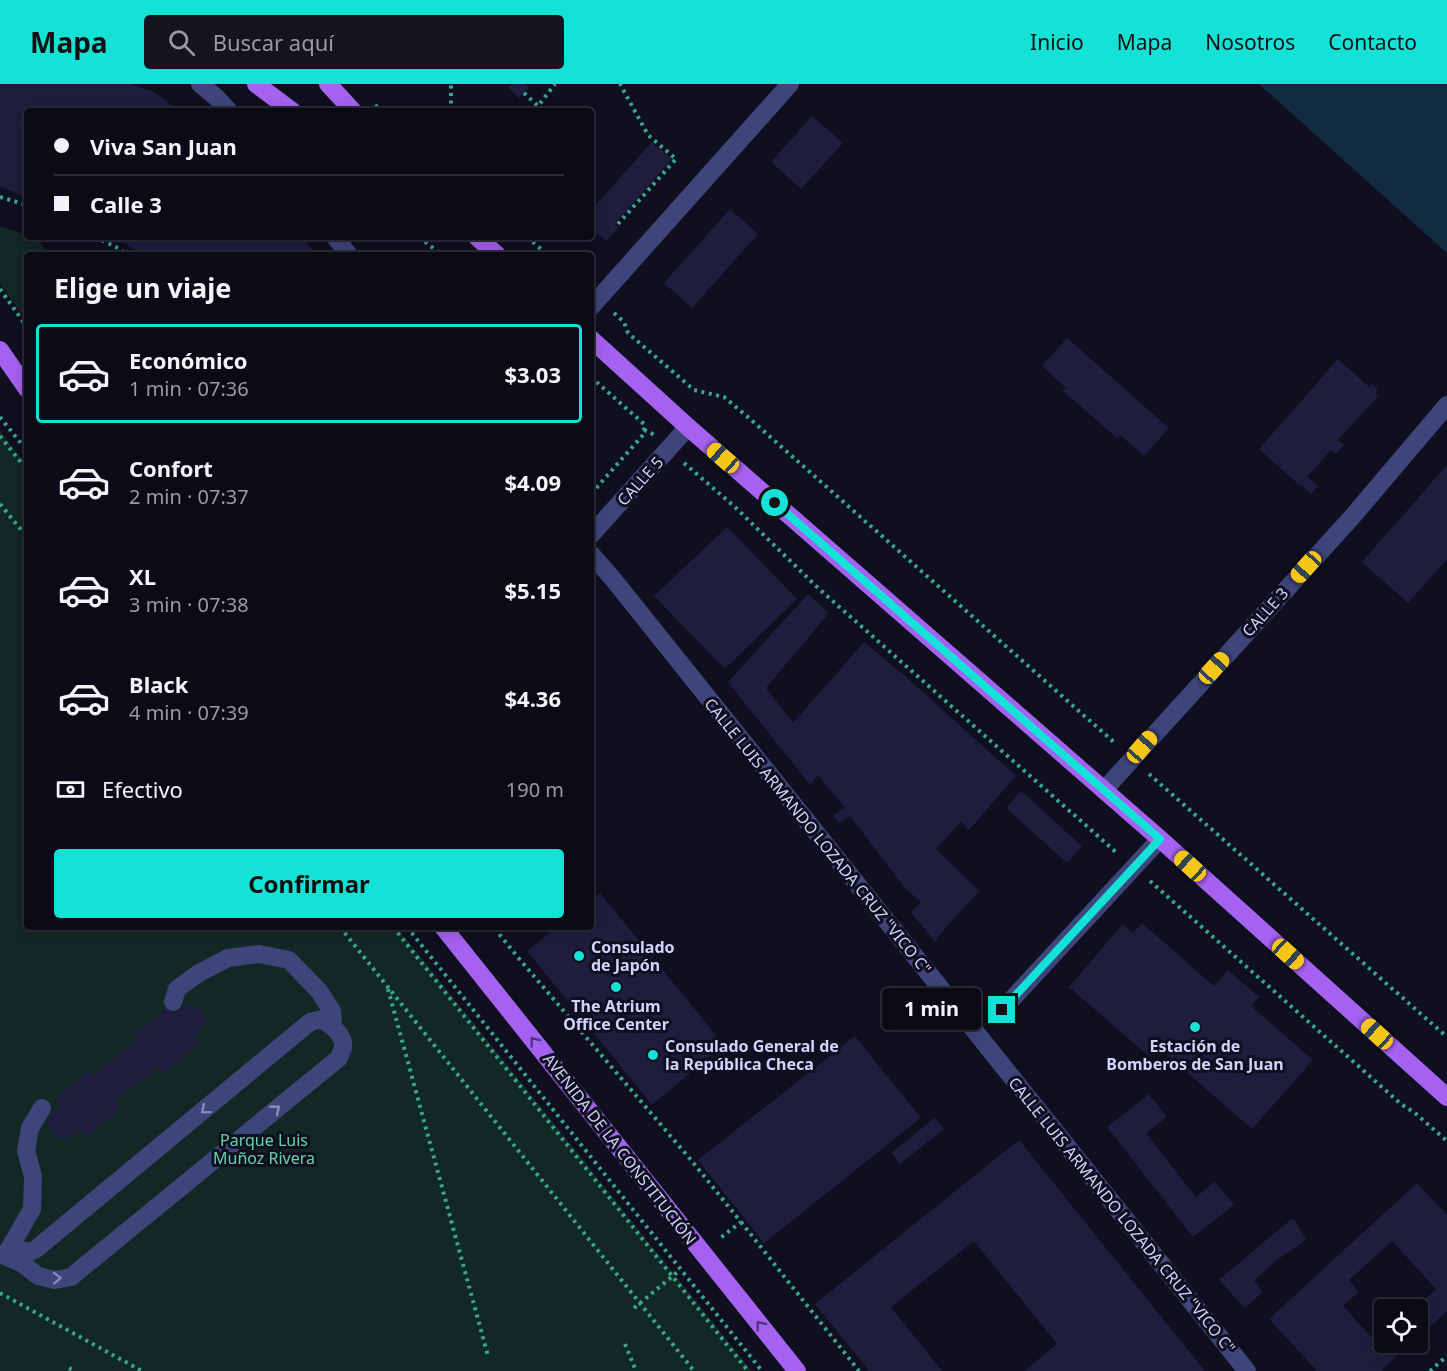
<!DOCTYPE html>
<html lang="es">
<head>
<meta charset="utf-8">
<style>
  body { margin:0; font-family:"Noto Sans",sans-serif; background:#141420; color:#f1f3f6; height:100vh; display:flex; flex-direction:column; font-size:22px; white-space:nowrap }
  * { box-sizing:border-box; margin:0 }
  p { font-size:20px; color:#9a9ba1 }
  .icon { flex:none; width:33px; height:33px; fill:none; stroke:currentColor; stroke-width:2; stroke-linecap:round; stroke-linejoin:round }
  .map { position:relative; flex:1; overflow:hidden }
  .drawer { position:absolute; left:24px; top:168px; width:570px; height:678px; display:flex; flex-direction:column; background:#0b0b17; border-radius:6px; box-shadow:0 3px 15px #0003,0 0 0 2px #2b2b36 }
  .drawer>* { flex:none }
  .banner { position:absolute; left:24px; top:24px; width:570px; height:132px; border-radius:6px; box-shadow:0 3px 15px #0003,0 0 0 2px #2b2b36; display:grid; align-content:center; height:132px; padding:0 30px; background:#0b0b17 }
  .controls { position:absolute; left:1374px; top:1215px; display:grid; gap:12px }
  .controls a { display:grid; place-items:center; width:54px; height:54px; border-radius:6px; background:#0b0b17; box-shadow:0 3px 15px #0003,0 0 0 2px #2b2b36; font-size:30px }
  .end { position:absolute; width:27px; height:27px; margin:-14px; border:8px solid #15e2d7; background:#111; box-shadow:0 0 0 3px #111 }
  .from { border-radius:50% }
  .bubble { position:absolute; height:42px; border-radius:6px; background:#0b0b17; box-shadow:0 3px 15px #0003,0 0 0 2px #2b2b36; font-size:20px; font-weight:700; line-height:42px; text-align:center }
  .car { position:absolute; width:18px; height:36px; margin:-18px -9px; border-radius:8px; box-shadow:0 0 4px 2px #0007; background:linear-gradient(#f5c518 24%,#345 0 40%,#f5c518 0 76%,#345 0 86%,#f5c518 0) }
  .banner b { display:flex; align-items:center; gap:21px; height:57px; font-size:22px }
  .banner b+b { border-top:2px solid #2b2b36 }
  .banner i { width:15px; height:15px; background:#f1f3f6 }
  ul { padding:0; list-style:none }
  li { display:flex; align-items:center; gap:18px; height:99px; margin:0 12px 9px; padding:0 18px; border:3px solid transparent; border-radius:6px }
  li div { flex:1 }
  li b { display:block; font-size:22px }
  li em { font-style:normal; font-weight:700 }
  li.selected { border-color:#15e2d7 }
  li>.icon { width:54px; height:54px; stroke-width:1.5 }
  h2 { padding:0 30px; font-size:27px; line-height:72px }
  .pay { display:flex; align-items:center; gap:15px; height:66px; padding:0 30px; font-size:22px }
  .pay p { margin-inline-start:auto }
  .cta { display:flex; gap:12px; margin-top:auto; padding:12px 30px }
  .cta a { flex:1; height:69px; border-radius:6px; background:#15e2d7; color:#111; font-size:24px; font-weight:700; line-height:69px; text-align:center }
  header { display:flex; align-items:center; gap:36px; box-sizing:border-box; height:84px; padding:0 30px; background:#15e2d7; color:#111 }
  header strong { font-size:28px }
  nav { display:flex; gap:33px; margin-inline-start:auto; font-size:21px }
  .search { width:420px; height:54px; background:#141420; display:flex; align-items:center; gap:15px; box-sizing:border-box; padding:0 21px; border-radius:6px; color:#9a9ba1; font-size:22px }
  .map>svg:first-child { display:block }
  .green { fill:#122824 }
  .water { fill:#122b40 }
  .building { fill:#1e1d3e }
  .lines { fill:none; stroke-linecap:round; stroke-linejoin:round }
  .path { stroke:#39a78f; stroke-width:4; stroke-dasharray:3 4.5; stroke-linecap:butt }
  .minor { stroke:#3e457a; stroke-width:18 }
  .major { stroke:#a562f0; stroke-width:18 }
  .oneway { stroke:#52347d }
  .oneway2 { stroke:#888cba }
  .route { stroke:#15e2d7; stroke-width:8 }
  .poi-dot { fill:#15e2d7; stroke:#0f0f1f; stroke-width:2 }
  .labels { text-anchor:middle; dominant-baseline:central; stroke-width:6; stroke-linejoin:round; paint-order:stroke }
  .street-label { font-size:16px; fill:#d1d3fb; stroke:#0f0f1f }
  .poi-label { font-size:16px; font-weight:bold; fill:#d1d3fb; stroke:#0f0f1f; text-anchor:start }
  .park-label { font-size:16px; fill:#64d3a7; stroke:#0f0f1f }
</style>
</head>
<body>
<header>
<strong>Mapa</strong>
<div class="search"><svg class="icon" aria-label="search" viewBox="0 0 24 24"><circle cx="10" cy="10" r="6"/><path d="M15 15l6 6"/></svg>Buscar aquí</div>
<nav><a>Inicio</a><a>Mapa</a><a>Nosotros</a><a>Contacto</a></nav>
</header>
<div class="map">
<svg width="1447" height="1287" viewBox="0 0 1447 1287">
  <rect width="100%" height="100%" fill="#0f0f1f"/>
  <path class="green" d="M 0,142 L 27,151 L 27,153 L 37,154 L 49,171 L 27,171 L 27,237 L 0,200 Z
    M 0,347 L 27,381 L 27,843 L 397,843 L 752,1287 L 0,1287 Z"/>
  <path class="water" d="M 1259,0 L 1447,0 L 1447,169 Z"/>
  <path class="building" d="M 0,0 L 130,0 L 152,7 L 167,17 L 177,27 L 27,27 L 27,114 L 0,102 Z
    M 512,0 L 525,0 L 529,3 L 519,14 L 508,4 Z
    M 812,32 L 843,59 L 801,105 L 771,78 Z
    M 652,58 L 672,75 L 615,140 L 618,144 L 606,157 L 591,144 L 591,126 Z
    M 730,125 L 758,150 L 692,224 L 664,199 Z
    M 113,153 L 302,153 L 317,171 L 144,171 Z
    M 1067,254 L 1169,344 L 1144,372 L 1120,351 L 1118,355 L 1063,307 L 1066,304 L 1042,282 Z
    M 1338,275 L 1369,303 L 1371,300 L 1378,305 L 1375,308 L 1379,311 L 1338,356 L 1344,361 L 1336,370 L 1331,366 L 1307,393 L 1318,402 L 1311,410 L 1300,400 L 1299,401 L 1259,365 Z
    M 1447,381 L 1447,475 L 1408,519 L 1362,478 Z
    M 727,443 L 797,515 L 725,585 L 654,512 Z
    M 808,510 L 829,529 L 766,604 L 793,639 L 864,558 L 906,593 L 1016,692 L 969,746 L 961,737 L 936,765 L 979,807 L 947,842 L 935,858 L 911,828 L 921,818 L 904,803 L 850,732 L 839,739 L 833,731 L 845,724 L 818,691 L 810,701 L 728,598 Z
    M 1021,707 L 1082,762 L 1067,779 L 1006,724 Z
    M 600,809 L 724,961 L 652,1021 L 527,867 L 557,843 L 591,843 L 591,816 Z
    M 1142,839 L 1214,902 L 1228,886 L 1259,913 L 1251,922 L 1313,976 L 1252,1045 L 1159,964 L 1150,973 L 1069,903 L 1123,840 L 1133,849 Z
    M 189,920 L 198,923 L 205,931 L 205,936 L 202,946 L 194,952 L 199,960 L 172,982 L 173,983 L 165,990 L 158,983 L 115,1018 L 121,1025 L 114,1032 L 112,1030 L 87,1053 L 80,1046 L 68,1054 L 64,1055 L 54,1052 L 51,1048 L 48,1038 L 49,1033 L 52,1029 L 60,1022 L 55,1015 L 82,993 L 81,991 L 89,985 L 94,991 L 137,956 L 133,950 L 140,944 L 142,946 L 168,923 L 174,930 L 180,924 Z
    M 855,952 L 921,1034 L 764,1159 L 698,1076 Z
    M 1149,1010 L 1167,1033 L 1146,1049 L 1196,1113 L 1215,1098 L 1234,1121 L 1193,1153 L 1107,1043 Z
    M 935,1034 L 944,1045 L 900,1080 L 891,1069 Z
    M 1019,1056 L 1205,1287 L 1024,1287 L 1057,1260 L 974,1157 L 891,1223 L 942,1287 L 869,1287 L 815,1220 Z
    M 1417,1099 L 1447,1131 L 1447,1227 L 1418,1254 L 1418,1226 L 1413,1226 L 1436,1205 L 1392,1157 L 1349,1196 L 1359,1208 L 1343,1222 L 1377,1259 L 1384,1252 L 1384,1258 L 1412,1258 L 1381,1287 L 1317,1287 L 1269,1235 Z
    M 1294,1135 L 1306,1156 L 1277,1176 L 1254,1196 L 1263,1208 L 1245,1224 L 1219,1196 L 1289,1137 Z"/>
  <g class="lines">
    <path class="path" d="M 524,9 L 538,22 L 555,0
      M 375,21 L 382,27
      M 451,27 L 451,0
      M 0,113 L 27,121
      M 618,140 L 676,75 L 648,51 L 620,0
      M 95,153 L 120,165 L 127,171
      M 419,153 L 442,171
      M 527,153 L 548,171
      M 0,205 L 27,243
      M 614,229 L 624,238 L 628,249 L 694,306 L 724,313 L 749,334 L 1116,660
      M 591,293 L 645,341 L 643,351 L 591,410
      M 0,333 L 27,367
      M 644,346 L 651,349 L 654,351
      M 0,352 L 27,386
      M 684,379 L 735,423 L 818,504 L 1117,769
      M 0,420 L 27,453
      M 1149,690 L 1447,953
      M 1150,797 L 1401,1020 L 1415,1029 L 1447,1057
      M 340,843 L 694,1287
      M 393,843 L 748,1287
      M 407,843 L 762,1287
      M 500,843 L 499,850 L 521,877 L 691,1076 L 741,1138 L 719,1155
      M 388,905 L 488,1272
      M 741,1138 L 859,1287
      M 0,1209 L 142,1287
      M 634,1224 L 680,1186
      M 625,1260 L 636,1287
      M 69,1284 L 74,1287
      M 1430,1287 L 1447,1272"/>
    <path class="minor" d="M 200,0 L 217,14 L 229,27
      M 335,153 L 349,171
      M 591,223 L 790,0
      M 591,451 L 688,343
      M 591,470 L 613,495 L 1247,1287
      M 1104,706 L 1352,433 L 1447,321
      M 173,918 L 177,905 L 199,889 L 228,874 L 259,870 L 289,876 L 319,907 L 332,927 L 333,942
      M 1002,926 L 1160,755
      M 0,1170 L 23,1180 L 38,1192 L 55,1196 L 71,1193 L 339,974 C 340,970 342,967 343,964 C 345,950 331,942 322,935 L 310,938 L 36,1165 L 30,1168 L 18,1166 L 5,1172
      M 5,1172 L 32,1125 L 33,1092 L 26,1067 L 30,1044 L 42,1024"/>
    <path class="major" d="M 256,0 L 292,27
      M 328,0 L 353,27
      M 477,153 L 497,171
      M 591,255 L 688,343 L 1160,755 L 1447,1013
      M 0,266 L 27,305
      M 443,843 L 797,1287"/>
  </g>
  <defs><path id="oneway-chevron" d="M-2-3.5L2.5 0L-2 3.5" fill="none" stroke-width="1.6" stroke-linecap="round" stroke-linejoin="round" transform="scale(1.5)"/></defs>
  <g class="oneway">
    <use href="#oneway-chevron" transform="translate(534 957) rotate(-128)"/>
    <use href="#oneway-chevron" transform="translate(760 1241) rotate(-129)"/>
  </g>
  <g class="oneway2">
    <use href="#oneway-chevron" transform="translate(276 1025) rotate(-39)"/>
    <use href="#oneway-chevron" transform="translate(205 1026) rotate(140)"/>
    <use href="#oneway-chevron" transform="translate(57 1194) rotate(-2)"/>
  </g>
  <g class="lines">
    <path class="route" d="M 775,419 L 1160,755 L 1002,926"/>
  </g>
  <g class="poi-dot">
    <circle cx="579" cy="872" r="6"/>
    <circle cx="616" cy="903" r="6"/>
    <circle cx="1195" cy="943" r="6"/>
    <circle cx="653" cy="971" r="6"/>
  </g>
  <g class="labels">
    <g class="street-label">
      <text transform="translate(640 397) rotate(-48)">CALLE 5</text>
      <text transform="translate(1265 528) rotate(-48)">CALLE 3</text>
      <text transform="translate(818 752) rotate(51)">CALLE LUIS ARMANDO LOZADA CRUZ "VICO C"</text>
      <text transform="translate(620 1065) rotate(52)">AVENIDA DE LA CONSTITUCIÓN</text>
      <text transform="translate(1122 1131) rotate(51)">CALLE LUIS ARMANDO LOZADA CRUZ "VICO C"</text>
    </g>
    <g class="poi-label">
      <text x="591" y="863">Consulado<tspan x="591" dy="18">de Japón</tspan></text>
      <text x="616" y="922" text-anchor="middle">The Atrium<tspan x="616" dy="18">Office Center</tspan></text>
      <text x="665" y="962">Consulado General de<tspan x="665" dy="18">la República Checa</tspan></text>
      <text x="1195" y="962" text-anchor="middle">Estación de<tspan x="1195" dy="18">Bomberos de San Juan</tspan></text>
    </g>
    <g class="park-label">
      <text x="264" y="1056">Parque Luis<tspan x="264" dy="18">Muñoz Rivera</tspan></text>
    </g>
  </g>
</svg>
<div class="controls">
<a><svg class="icon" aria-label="locate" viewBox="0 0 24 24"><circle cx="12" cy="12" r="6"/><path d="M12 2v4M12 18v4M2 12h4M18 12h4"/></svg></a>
</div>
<i class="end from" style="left:775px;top:419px"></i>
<i class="end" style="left:1002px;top:926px"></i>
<div class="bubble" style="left:882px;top:904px;width:99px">1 min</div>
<i class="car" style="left:723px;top:374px;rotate:311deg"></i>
<i class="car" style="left:1306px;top:483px;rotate:222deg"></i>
<i class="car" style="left:1214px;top:584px;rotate:42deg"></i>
<i class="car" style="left:1142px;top:663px;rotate:41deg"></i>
<i class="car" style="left:1190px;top:782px;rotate:312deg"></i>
<i class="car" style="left:1288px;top:870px;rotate:132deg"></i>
<i class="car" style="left:1377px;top:950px;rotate:312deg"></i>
<div class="banner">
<b><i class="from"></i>Viva San Juan</b>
<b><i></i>Calle 3</b>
</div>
<section class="drawer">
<h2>Elige un viaje</h2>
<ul>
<li class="selected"><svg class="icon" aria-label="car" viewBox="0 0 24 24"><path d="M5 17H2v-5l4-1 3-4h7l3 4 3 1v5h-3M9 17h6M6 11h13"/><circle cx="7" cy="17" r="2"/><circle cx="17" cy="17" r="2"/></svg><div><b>Económico</b><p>1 min · 07:36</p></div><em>$3.03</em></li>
<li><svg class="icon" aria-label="car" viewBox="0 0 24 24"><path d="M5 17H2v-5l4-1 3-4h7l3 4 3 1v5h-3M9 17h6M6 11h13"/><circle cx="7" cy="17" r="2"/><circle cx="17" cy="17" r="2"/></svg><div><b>Confort</b><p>2 min · 07:37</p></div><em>$4.09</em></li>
<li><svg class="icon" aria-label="car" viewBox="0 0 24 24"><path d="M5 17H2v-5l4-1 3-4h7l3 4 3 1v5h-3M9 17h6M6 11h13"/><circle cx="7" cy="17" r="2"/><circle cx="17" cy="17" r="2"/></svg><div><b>XL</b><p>3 min · 07:38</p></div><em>$5.15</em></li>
<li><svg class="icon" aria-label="car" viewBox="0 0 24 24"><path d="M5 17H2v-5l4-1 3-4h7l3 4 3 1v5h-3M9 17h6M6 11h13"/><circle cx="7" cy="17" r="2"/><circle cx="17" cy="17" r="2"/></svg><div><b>Black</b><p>4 min · 07:39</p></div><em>$4.36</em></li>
</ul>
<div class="pay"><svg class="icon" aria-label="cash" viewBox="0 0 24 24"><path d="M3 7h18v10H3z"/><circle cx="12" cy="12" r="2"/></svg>Efectivo<p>190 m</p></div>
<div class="cta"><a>Confirmar</a></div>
</section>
</div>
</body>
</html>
